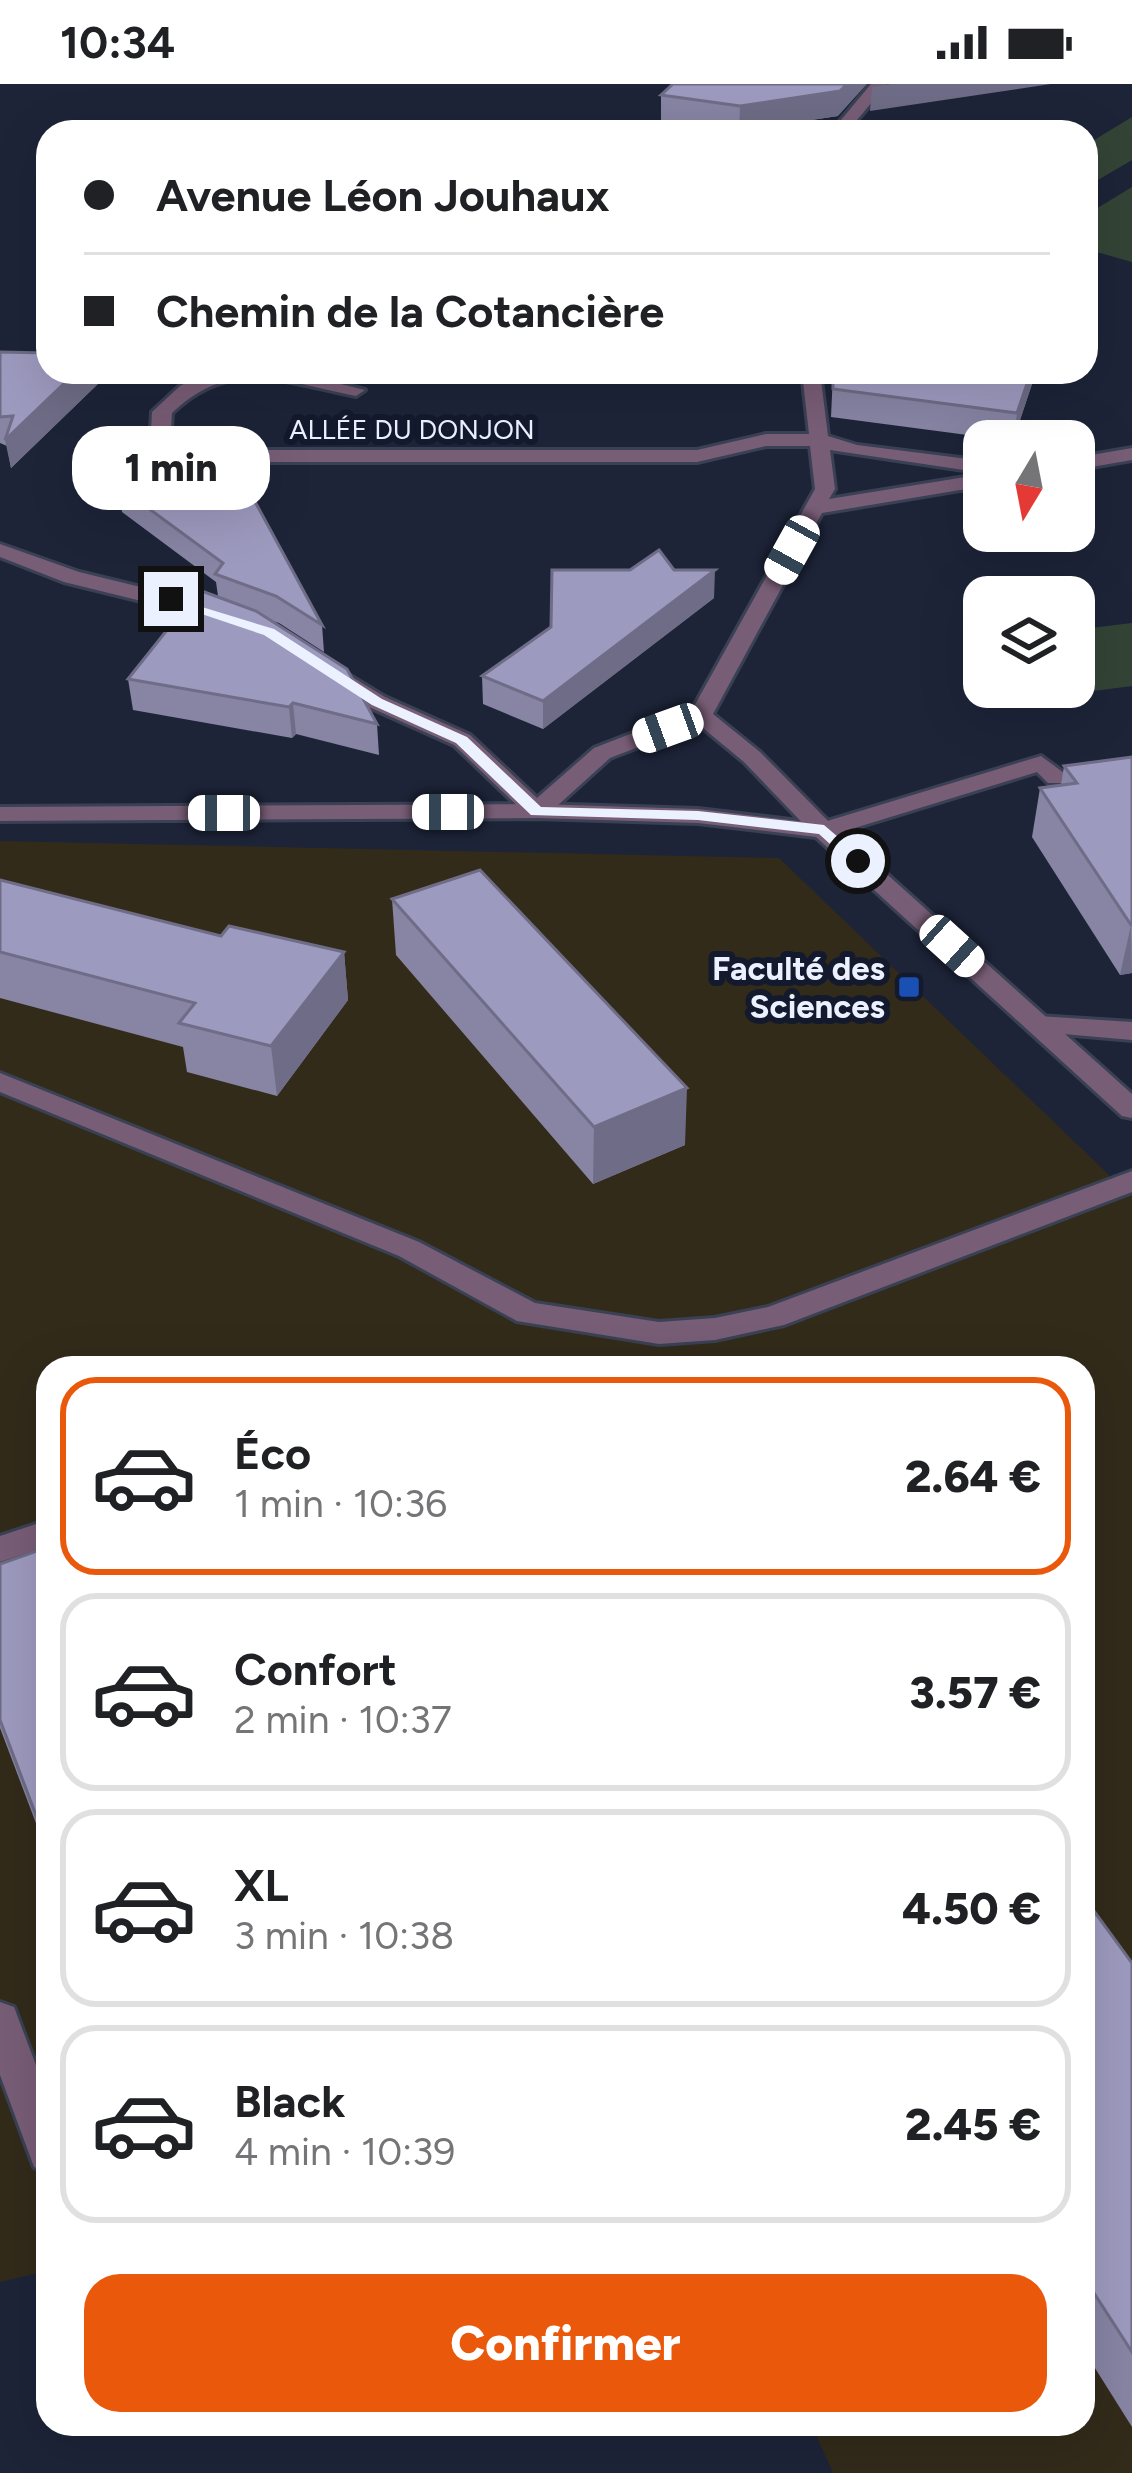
<!DOCTYPE html>
<html lang="fr">
<head>
<meta charset="utf-8">
<style>
  body { margin:0; font-family:Figtree,sans-serif; background:#f2f2f2; color:#202124; height:100vh; display:flex; flex-direction:column; font-size:45px; white-space:nowrap }
  * { box-sizing:border-box; margin:0 }
  p { font-size:39px; color:#757577 }
  .icon { flex:none; width:66px; height:66px; fill:none; stroke:currentColor; stroke-width:2; stroke-linecap:round; stroke-linejoin:round }
  .map { position:relative; flex:1; overflow:hidden }
  .drawer { position:absolute; left:36px; top:1272px; width:1059px; height:1080px; display:flex; flex-direction:column; background:#fff; border-radius:36px; box-shadow:0 12px 48px #0002 }
  .drawer>* { flex:none }
  .top-card { position:absolute; left:36px; top:36px; width:1062px; height:264px; border-radius:36px; box-shadow:0 12px 48px #0002; display:grid; align-content:center; height:264px; padding:0 48px; background:#fff }
  .needle { width:78px; rotate:190deg }
  .buttons { position:absolute; left:963px; top:336px; display:grid; gap:24px }
  .buttons a { display:grid; place-items:center; width:132px; height:132px; border-radius:24px; background:#fff; box-shadow:0 12px 48px #0002; font-size:60px }
  .end { position:absolute; width:54px; height:54px; margin:-27px; border:15px solid #ebf1fe; background:#111; box-shadow:0 0 0 6px #111 }
  .from { border-radius:50% }
  .bubble { position:absolute; height:84px; border-radius:36px; background:#fff; box-shadow:0 12px 48px #0002; font-size:39px; font-weight:800; line-height:84px; text-align:center }
  .car { position:absolute; width:36px; height:72px; margin:-36px -18px; border-radius:15px; box-shadow:0 0 9px 3px #0007; background:linear-gradient(#fff 24%,#345 0 40%,#fff 0 76%,#345 0 86%,#fff 0) }
  .top-card b { display:flex; align-items:center; gap:42px; height:114px; font-size:45px }
  .top-card b+b { border-top:3px solid #e0e0e0 }
  .top-card i { width:30px; height:30px; background:#202124 }
  ul { padding:21px 0 0; list-style:none }
  li { display:flex; align-items:center; gap:36px; height:198px; margin:0 24px 18px; padding:0 24px; border:6px solid #e0e0e0; border-radius:36px }
  li div { flex:1 }
  li b { display:block; font-size:45px }
  li em { font-style:normal; font-weight:800 }
  li.active { border-color:#ea580c }
  li>.icon { width:108px; height:108px; stroke-width:1.5 }
  .action { display:flex; gap:24px; margin-top:auto; padding:24px 48px }
  .action a { flex:1; height:138px; border-radius:36px; background:#ea580c; color:#fff; font-size:48px; font-weight:800; line-height:138px; text-align:center }
  .status { display:flex; justify-content:space-between; align-items:center; height:84px; padding:0 60px; background:#fff; direction:ltr }
  .status svg { height:33px; fill:currentColor }
  .map>svg:first-child { display:block }
  .education { fill:#322b1a }
  .green { fill:#334436 }
  .lines { fill:none; stroke-linecap:round; stroke-linejoin:round }
  .service-casing { stroke:#3a4154; stroke-width:6 }
  .minor-casing { stroke:#3a4154; stroke-width:6 }
  .tertiary-casing { stroke:#3a4154; stroke-width:6 }
  .service { fill:#785d76; fill-rule:evenodd }
  .minor { fill:#785d76; fill-rule:evenodd }
  .tertiary { fill:#785d76; fill-rule:evenodd }
  .wall { fill:#8784a4 }
  .shaded-wall { fill:#6e6c86 }
  .building { fill:#9d9abf; stroke:#6e6c86; stroke-width:3 }
  .route { fill:#ebf1fe }
  .transit-dot { fill:#1a4fb4; stroke:#141a2d; stroke-width:4.5 }
  .labels { text-anchor:middle; dominant-baseline:central; stroke-width:12; stroke-linejoin:round; paint-order:stroke }
  .far-street-label { font-size:27px; fill:#ebf1fe; stroke:#141a2d }
  .poi-label { font-size:33px; font-weight:bold; fill:#ebf1fe; stroke:#141a2d; text-anchor:end }
</style>
</head>
<body>
<div class="status"><b>10:34</b><svg viewBox="0 0 49 12"><path d="M0 12V9h3v3zM5 12V6h3v6zM10 12V3h3v9zM15 12V0h3v12zM26 1h20v11H26zM47 4h2v5h-2z"/></svg></div>
<div class="map">
<svg width="1132" height="2389" viewBox="0 0 1132 2389">
  <rect width="100%" height="100%" fill="#1d2438"/>
  <path class="education" d="M 0,757 L 779,774 L 1132,1113 L 1132,2389 L 833,2389 L 811,2340 L 1083,2340 L 1083,1284 L 48,1284 L 48,2187 L 0,2198 Z"/>
  <path class="green" d="M 1132,33 L 1132,76 L 1086,103 L 1086,61 Z
    M 1132,103 L 1132,178 L 1086,165 L 1086,131 Z
    M 1132,539 L 1132,602 L 1032,615 L 1024,603 L 1074,603 L 1074,546 Z"/>
  <g class="lines">
    <g class="service-casing">
      <path id="service" d="M 1041,672 L 1064,689 L 1064,699 L 1048,699 L 1037,688 L 832,751 L 823,753 L 811,746 L 814,741 Z
        M 0,989 L 419,1158 L 535,1219 L 659,1238 L 715,1234 L 768,1223 L 1132,1087 L 1132,1108 L 784,1241 L 715,1256 L 659,1260 L 517,1237 L 399,1172 L 0,1008 Z
        M 48,1436 L 48,1462 L 0,1478 L 0,1452 Z
        M 0,1918 L 14,1923 L 48,2013 L 48,2089 L 34,2083 L 0,1991 Z"/>
    </g>
    <g class="minor-casing">
      <path id="minor" d="M 871,0 L 887,0 L 847,48 L 831,48 Z
        M 206,288 L 292,288 L 365,306 L 356,312 C 283,298 232,272 172,329 L 171,344 L 189,356 L 265,366 L 697,366 L 766,350 L 809,350 L 802,288 L 820,288 L 828,352 L 857,361 L 984,377 L 984,389 L 830,366 L 835,405 L 829,415 L 984,390 L 984,402 L 822,429 L 713,630 L 760,668 L 832,741 L 832,751 L 814,751 L 744,678 L 698,640 L 610,674 L 546,732 L 528,732 L 454,661 L 369,623 L 315,587 L 318,582 L 334,582 L 385,613 L 470,651 L 537,714 L 594,664 L 692,626 L 815,405 L 810,362 L 766,362 L 697,378 L 265,378 L 177,365 L 151,346 L 152,328 L 180,302 Z
        M 1132,364 L 1132,376 L 1074,386 L 1074,374 Z
        M 0,460 L 79,488 L 235,526 L 238,531 L 227,538 L 64,498 L 0,473 Z
        M 1038,932 L 1132,938 L 1132,956 L 1029,947 L 1025,941 L 1029,935 Z"/>
    </g>
    <g class="tertiary-casing">
      <path id="tertiary" d="M 537,720 L 698,725 L 832,741 L 1132,1010 L 1132,1034 L 1122,1032 L 816,753 L 698,739 L 537,734 L 0,737 L 0,723 Z"/>
    </g>
    <use href="#service" class="service"/>
    <use href="#minor" class="minor"/>
    <use href="#tertiary" class="tertiary"/>
  </g>
  <path class="wall" d="M 661,11 L 838,32 L 739,47 L 661,36 Z
    M 48,229 L 48,288 L 102,296 L 11,384 L 7,362 L 0,359 L 0,268 L 45,269 L 41,249 Z
    M 1036,288 L 1013,357 L 831,333 L 833,289 Z
    M 118,402 L 322,541 L 324,568 L 279,539 L 270,536 L 377,640 L 379,671 L 296,650 L 292,654 L 133,626 L 128,595 L 218,512 L 216,498 L 122,428 Z
    M 630,486 L 674,486 L 714,514 L 543,645 L 483,620 L 482,592 Z
    M 1132,673 L 1132,889 L 1120,891 L 1032,753 L 1040,704 L 1061,701 L 1064,682 Z
    M 0,796 L 221,852 L 344,868 L 348,916 L 277,1012 L 187,988 L 183,963 L 0,914 Z
    M 392,815 L 685,1061 L 593,1100 L 396,871 Z
    M 48,1463 L 48,1771 L 0,1644 L 0,1480 Z
    M 1083,1812 L 1132,1879 L 1132,2343 L 1083,2265 Z"/>
  <path class="shaded-wall" d="M 847,0 L 867,0 L 838,32 L 739,47 L 740,22 Z
    M 890,0 L 1051,0 L 870,27 L 872,3 Z
    M 76,288 L 104,288 L 102,296 L 11,384 L 5,356 Z
    M 1031,288 L 1036,288 L 1013,357 L 1017,329 Z
    M 715,486 L 714,514 L 543,645 L 543,617 Z
    M 293,619 L 296,650 L 292,654 L 289,623 Z
    M 1131,841 L 1132,889 L 1120,891 Z
    M 344,868 L 348,916 L 277,1012 L 271,962 Z
    M 687,1004 L 685,1061 L 593,1100 L 594,1043 Z"/>
  <path class="building" d="M 673,0 L 847,0 L 840,7 L 740,22 L 661,11 Z
    M 48,229 L 48,254 L 41,249 Z
    M 48,267 L 48,288 L 76,288 L 5,356 L 13,332 L 0,333 L 0,268 L 46,269 Z
    M 843,288 L 1031,288 L 1017,329 L 833,305 L 833,289 Z
    M 246,401 L 322,541 L 276,512 L 215,490 L 223,479 L 118,402 Z
    M 659,466 L 674,486 L 715,486 L 543,617 L 482,592 L 551,543 L 552,486 L 630,486 Z
    M 199,506 L 256,527 L 347,585 L 377,640 L 293,619 L 289,623 L 128,595 Z
    M 1132,673 L 1132,841 L 1131,841 L 1040,704 L 1077,699 L 1064,682 Z
    M 480,786 L 687,1004 L 594,1043 L 392,815 Z
    M 0,796 L 221,852 L 229,842 L 344,868 L 271,962 L 179,939 L 195,919 L 0,868 Z
    M 48,1463 L 48,1763 L 0,1636 L 0,1480 Z
    M 1083,1812 L 1132,1879 L 1132,2268 L 1083,2192 Z"/>
  <path class="route" d="M 166,512 L 274,545 L 382,615 L 467,653 L 541,723 L 698,727 L 824,741 L 866,777 L 852,780 L 819,750 L 698,736 L 531,731 L 456,659 L 372,621 L 264,551 L 166,518 Z"/>
  <rect class="transit-dot" x="897" y="891" width="24" height="24" rx="6"/>
  <g class="labels">
    <g class="far-street-label">
      <text x="412" y="345">ALLÉE DU DONJON</text>
    </g>
    <g class="poi-label">
      <text x="885" y="884">Faculté des<tspan x="885" dy="38">Sciences</tspan></text>
    </g>
  </g>
</svg>
<div class="buttons">
<a><svg class="needle" viewBox="-14 -14 28 28"><path d="M0-13l5 13h-10z" fill="#e53935"/><path d="M0 13l5-13h-10z" fill="#757577"/></svg></a>
<a><svg class="icon" aria-label="layers" viewBox="0 0 24 24"><path d="M12 4l9 5-9 5-9-5zM3 14l9 5 9-5"/></svg></a>
</div>
<i class="end from" style="left:858px;top:777px"></i>
<i class="end" style="left:171px;top:515px"></i>
<div class="bubble" style="left:72px;top:342px;width:198px">1 min</div>
<i class="car" style="left:792px;top:466px;rotate:209deg"></i>
<i class="car" style="left:668px;top:644px;rotate:250deg"></i>
<i class="car" style="left:448px;top:728px;rotate:270deg"></i>
<i class="car" style="left:224px;top:729px;rotate:270deg"></i>
<i class="car" style="left:952px;top:862px;rotate:132deg"></i>
<div class="top-card">
<b><i class="from"></i>Avenue Léon Jouhaux</b>
<b><i></i>Chemin de la Cotancière</b>
</div>
<section class="drawer">
<ul>
<li class="active"><svg class="icon" aria-label="car" viewBox="0 0 24 24"><path d="M5 17H2v-5l4-1 3-4h7l3 4 3 1v5h-3M9 17h6M6 11h13"/><circle cx="7" cy="17" r="2"/><circle cx="17" cy="17" r="2"/></svg><div><b>Éco</b><p>1 min · 10:36</p></div><em>2.64 €</em></li>
<li><svg class="icon" aria-label="car" viewBox="0 0 24 24"><path d="M5 17H2v-5l4-1 3-4h7l3 4 3 1v5h-3M9 17h6M6 11h13"/><circle cx="7" cy="17" r="2"/><circle cx="17" cy="17" r="2"/></svg><div><b>Confort</b><p>2 min · 10:37</p></div><em>3.57 €</em></li>
<li><svg class="icon" aria-label="car" viewBox="0 0 24 24"><path d="M5 17H2v-5l4-1 3-4h7l3 4 3 1v5h-3M9 17h6M6 11h13"/><circle cx="7" cy="17" r="2"/><circle cx="17" cy="17" r="2"/></svg><div><b>XL</b><p>3 min · 10:38</p></div><em>4.50 €</em></li>
<li><svg class="icon" aria-label="car" viewBox="0 0 24 24"><path d="M5 17H2v-5l4-1 3-4h7l3 4 3 1v5h-3M9 17h6M6 11h13"/><circle cx="7" cy="17" r="2"/><circle cx="17" cy="17" r="2"/></svg><div><b>Black</b><p>4 min · 10:39</p></div><em>2.45 €</em></li>
</ul>
<div class="action"><a>Confirmer</a></div>
</section>
</div>
</body>
</html>
